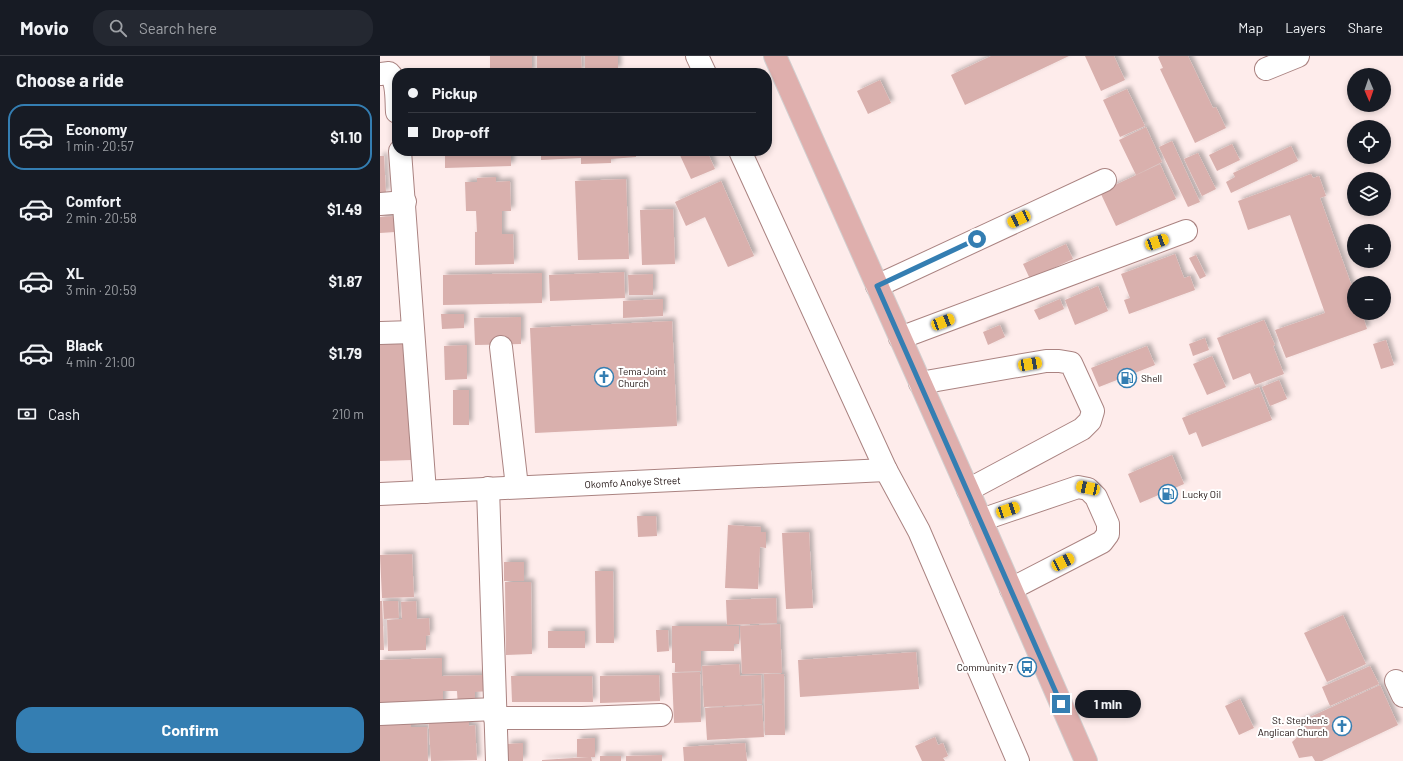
<!DOCTYPE html>
<html lang="en">
<head>
<meta charset="utf-8">
<style>
  body { margin:0; font-family:Barlow,sans-serif; background:#242831; color:#f1f3f6; height:100vh; display:flex; flex-direction:column; font-size:15px; white-space:nowrap }
  * { box-sizing:border-box; margin:0 }
  p { font-size:13px; color:#9ea1a6 }
  .icon { flex:none; width:22px; height:22px; fill:none; stroke:currentColor; stroke-width:2; stroke-linecap:round; stroke-linejoin:round }
  .map { position:relative; flex:1; overflow:hidden }
  .sheet { display:flex; flex-direction:column; background:#171b24; width:380px }
  .sheet>* { flex:none }
  .guide { position:absolute; left:12px; top:12px; width:380px; height:88px; border-radius:16px; box-shadow:0 2px 6px #0003; display:grid; align-content:center; height:88px; padding:0 16px; background:#171b24 }
  .needle { width:26px; rotate:178deg }
  .fabs { position:absolute; left:967px; top:12px; display:grid; gap:8px }
  .fabs a { display:grid; place-items:center; width:44px; height:44px; border-radius:50%; background:#171b24; box-shadow:0 2px 6px #0003; font-size:20px }
  .end { position:absolute; width:18px; height:18px; margin:-9px; border:5px solid #347eb2; background:#fff; box-shadow:0 0 0 2px #fff }
  .from { border-radius:50% }
  .bubble { position:absolute; height:28px; border-radius:14px; background:#171b24; box-shadow:0 2px 6px #0003; font-size:13px; font-weight:700; line-height:28px; text-align:center }
  .car { position:absolute; width:12px; height:24px; margin:-12px -6px; border-radius:5px; box-shadow:0 0 3px 1px #0007; background:linear-gradient(#f5c518 24%,#345 0 40%,#f5c518 0 76%,#345 0 86%,#f5c518 0) }
  .guide b { display:flex; align-items:center; gap:14px; height:38px; font-size:15px }
  .guide b+b { border-top:1px solid #363941 }
  .guide i { width:10px; height:10px; background:#f1f3f6 }
  ul { padding:0; list-style:none }
  li { display:flex; align-items:center; gap:12px; height:66px; margin:0 8px 6px; padding:0 8px; border:2px solid transparent; border-radius:16px }
  li div { flex:1 }
  li b { display:block; font-size:15px }
  li em { font-style:normal; font-weight:700 }
  li.active { border-color:#347eb2 }
  li>.icon { width:36px; height:36px; stroke-width:1.5 }
  h2 { padding:0 16px; font-size:18px; line-height:48px }
  .pay { display:flex; align-items:center; gap:10px; height:44px; padding:0 16px; font-size:15px }
  .pay p { margin-inline-start:auto }
  .button { display:flex; gap:8px; margin-top:auto; padding:8px 16px }
  .button a { flex:1; height:46px; border-radius:16px; background:#347eb2; color:#fff; font-size:16px; font-weight:700; line-height:46px; text-align:center }
  header { display:flex; align-items:center; gap:24px; box-sizing:border-box; height:56px; padding:0 20px; background:#171b24; border-bottom:1px solid #363941 }
  header strong { font-size:19px }
  nav { display:flex; gap:22px; margin-inline-start:auto; font-size:14px }
  .search { width:280px; height:36px; background:#242831; display:flex; align-items:center; gap:10px; box-sizing:border-box; padding:0 14px; border-radius:16px; color:#9ea1a6; font-size:15px }
  main { display:flex; flex:1; min-height:0 }
  .map>svg:first-child { display:block }
  .building { fill:#d9b0ad; filter:url(#shadow) }
  .lines { fill:none; stroke-linecap:round; stroke-linejoin:round }
  .minor-casing { stroke:#aa8381; stroke-width:24 }
  .major-casing { stroke:#d2cfcf; stroke-width:24 }
  .minor { stroke:#fff; stroke-width:22 }
  .major { stroke:#dfafad; stroke-width:22 }
  .route { stroke:#347eb2; stroke-width:5 }
  .labels { text-anchor:middle; dominant-baseline:central; stroke-width:4; stroke-linejoin:round; paint-order:stroke }
  .poi-label { font-size:10px; fill:#1c0e0d; stroke:#fff; text-anchor:start }
  .street-label { font-size:10px; fill:#1c0e0d; stroke:#fff }
</style>
</head>
<body>
<header>
<strong>Movio</strong>
<div class="search"><svg class="icon" aria-label="search" viewBox="0 0 24 24"><circle cx="10" cy="10" r="6"/><path d="M15 15l6 6"/></svg>Search here</div>
<nav><a>Map</a><a>Layers</a><a>Share</a></nav>
</header>
<main>
<section class="sheet">
<h2>Choose a ride</h2>
<ul>
<li class="active"><svg class="icon" aria-label="car" viewBox="0 0 24 24"><path d="M5 17H2v-5l4-1 3-4h7l3 4 3 1v5h-3M9 17h6M6 11h13"/><circle cx="7" cy="17" r="2"/><circle cx="17" cy="17" r="2"/></svg><div><b>Economy</b><p>1 min · 20:57</p></div><em>$1.10</em></li>
<li><svg class="icon" aria-label="car" viewBox="0 0 24 24"><path d="M5 17H2v-5l4-1 3-4h7l3 4 3 1v5h-3M9 17h6M6 11h13"/><circle cx="7" cy="17" r="2"/><circle cx="17" cy="17" r="2"/></svg><div><b>Comfort</b><p>2 min · 20:58</p></div><em>$1.49</em></li>
<li><svg class="icon" aria-label="car" viewBox="0 0 24 24"><path d="M5 17H2v-5l4-1 3-4h7l3 4 3 1v5h-3M9 17h6M6 11h13"/><circle cx="7" cy="17" r="2"/><circle cx="17" cy="17" r="2"/></svg><div><b>XL</b><p>3 min · 20:59</p></div><em>$1.87</em></li>
<li><svg class="icon" aria-label="car" viewBox="0 0 24 24"><path d="M5 17H2v-5l4-1 3-4h7l3 4 3 1v5h-3M9 17h6M6 11h13"/><circle cx="7" cy="17" r="2"/><circle cx="17" cy="17" r="2"/></svg><div><b>Black</b><p>4 min · 21:00</p></div><em>$1.79</em></li>
</ul>
<div class="pay"><svg class="icon" aria-label="cash" viewBox="0 0 24 24"><path d="M3 7h18v10H3z"/><circle cx="12" cy="12" r="2"/></svg>Cash<p>210 m</p></div>
<div class="button"><a>Confirm</a></div>
</section>
<div class="map">
<svg width="1023" height="705" viewBox="0 0 1023 705">
  <defs>
    <filter id="shadow"><feDropShadow dx="3.5" dy="-3.5" stdDeviation="2" flood-color="#0004"/></filter>
  </defs>
  <rect width="100%" height="100%" fill="#feeceb"/>
  <path class="building" d="M 110,0 L 152,0 L 152,17 L 110,17 Z
    M 157,0 L 201,0 L 202,16 L 192,16 L 192,17 L 157,17 Z
    M 205,0 L 238,0 L 238,14 L 205,14 Z
    M 611,0 L 689,0 L 585,49 L 571,19 Z
    M 705,0 L 734,0 L 745,24 L 721,35 Z
    M 780,0 L 808,0 L 833,52 L 836,51 L 846,72 L 815,87 L 780,13 L 783,12 L 778,1 Z
    M 500,24 L 511,47 L 488,58 L 477,35 Z
    M 747,33 L 765,70 L 740,81 L 723,44 Z
    M 766,71 L 782,106 L 756,119 L 739,84 Z
    M 792,85 L 820,146 L 808,151 L 779,91 Z
    M 852,88 L 860,104 L 837,115 L 829,99 Z
    M 911,90 L 918,105 L 851,137 L 846,126 L 855,121 L 853,117 Z
    M 65,95 L 131,95 L 131,110 L 65,112 Z
    M 161,95 L 256,95 L 256,101 L 231,103 L 231,107 L 201,108 L 201,102 L 161,104 Z
    M 298,95 L 327,95 L 335,113 L 311,123 Z
    M 818,97 L 836,133 L 822,140 L 804,103 Z
    M 0,100 L 4,100 L 6,137 L 0,138 Z
    M 780,108 L 796,143 L 736,170 L 720,136 Z
    M 931,118 L 933,122 L 939,120 L 946,140 L 940,142 L 974,236 L 974,257 L 982,257 L 987,273 L 906,302 L 895,274 L 945,257 L 910,159 L 868,174 L 858,145 Z
    M 116,121 L 116,126 L 130,125 L 131,155 L 122,155 L 122,178 L 133,178 L 134,208 L 95,209 L 95,176 L 97,176 L 96,155 L 86,155 L 85,126 L 97,126 L 97,122 Z
    M 246,123 L 249,203 L 198,204 L 195,125 Z
    M 341,125 L 374,200 L 348,211 L 325,161 L 306,170 L 295,146 Z
    M 293,153 L 295,208 L 262,209 L 260,154 Z
    M 14,160 L 15,176 L 0,177 L 0,161 Z
    M 686,188 L 693,203 L 650,223 L 643,208 Z
    M 795,198 L 804,222 L 810,220 L 815,234 L 749,258 L 744,244 L 750,242 L 741,218 Z
    M 816,199 L 826,220 L 820,223 L 809,202 Z
    M 244,216 L 245,242 L 170,245 L 169,219 Z
    M 162,217 L 162,247 L 63,249 L 63,219 Z
    M 273,218 L 273,239 L 249,239 L 248,219 Z
    M 718,230 L 728,255 L 695,269 L 685,244 Z
    M 283,243 L 283,260 L 243,262 L 243,245 Z
    M 680,243 L 684,253 L 659,264 L 654,254 Z
    M 61,258 L 84,258 L 84,272 L 62,273 Z
    M 141,261 L 141,288 L 95,289 L 94,262 Z
    M 884,264 L 895,289 L 893,290 L 904,318 L 875,329 L 870,317 L 853,324 L 837,282 Z
    M 292,265 L 297,370 L 155,377 L 150,272 Z
    M 620,269 L 625,281 L 608,289 L 603,276 Z
    M 28,281 L 32,404 L 0,405 L 0,282 Z
    M 825,282 L 829,294 L 813,300 L 809,288 Z
    M 1006,284 L 1014,309 L 1001,313 L 993,288 Z
    M 87,289 L 87,323 L 65,324 L 64,290 Z
    M 767,290 L 775,309 L 719,331 L 711,312 Z
    M 832,300 L 846,331 L 827,339 L 813,308 Z
    M 899,324 L 907,343 L 890,350 L 882,331 Z
    M 879,331 L 892,364 L 822,391 L 816,376 L 809,379 L 802,362 Z
    M 73,334 L 89,334 L 89,369 L 73,369 Z
    M 792,399 L 804,428 L 760,447 L 748,418 Z
    M 257,460 L 276,460 L 277,480 L 258,481 Z
    M 348,469 L 381,471 L 381,476 L 386,476 L 386,492 L 380,491 L 378,533 L 345,532 Z
    M 429,476 L 433,552 L 406,553 L 402,477 Z
    M 32,498 L 34,541 L 2,542 L 0,499 Z
    M 124,506 L 144,506 L 144,525 L 124,525 Z
    M 215,515 L 233,515 L 234,587 L 216,587 Z
    M 125,526 L 151,526 L 152,598 L 126,599 Z
    M 396,542 L 397,567 L 347,569 L 346,544 Z
    M 0,545 L 2,545 L 4,594 L 0,594 Z
    M 3,545 L 18,545 L 19,562 L 4,563 Z
    M 36,545 L 37,563 L 49,562 L 50,579 L 46,580 L 46,594 L 8,595 L 7,564 L 22,563 L 21,546 Z
    M 963,559 L 986,608 L 947,626 L 924,577 Z
    M 400,568 L 402,617 L 362,618 L 360,570 Z
    M 292,570 L 359,570 L 359,588 L 354,588 L 354,595 L 321,595 L 321,615 L 295,616 L 295,607 L 292,607 Z
    M 276,574 L 288,574 L 289,595 L 277,596 Z
    M 168,575 L 205,575 L 205,592 L 168,592 Z
    M 536,596 L 539,633 L 420,641 L 418,604 Z
    M 62,602 L 62,620 L 108,619 L 109,635 L 95,636 L 95,652 L 78,652 L 77,635 L 63,635 L 63,652 L 0,654 L 0,604 Z
    M 359,608 L 360,620 L 381,619 L 382,648 L 324,651 L 322,610 Z
    M 990,610 L 999,628 L 950,650 L 942,631 Z
    M 320,616 L 321,666 L 294,667 L 292,617 Z
    M 384,618 L 404,618 L 405,679 L 385,679 Z
    M 279,619 L 280,645 L 220,647 L 220,620 Z
    M 131,620 L 212,620 L 213,646 L 132,646 Z
    M 1000,629 L 1018,669 L 942,705 L 935,705 L 932,700 L 919,702 L 912,686 L 922,677 L 917,667 Z
    M 860,643 L 874,672 L 859,679 L 845,650 Z
    M 382,649 L 384,681 L 327,684 L 325,652 Z
    M 89,655 L 89,670 L 95,669 L 97,704 L 51,705 L 48,657 Z
    M 30,658 L 31,671 L 47,671 L 48,705 L 0,705 L 0,659 Z
    M 555,681 L 558,689 L 563,687 L 568,700 L 563,702 L 565,705 L 542,705 L 535,690 Z
    M 215,682 L 215,701 L 211,701 L 212,705 L 162,705 L 162,704 L 209,701 L 197,701 L 197,683 Z
    M 143,687 L 143,705 L 127,705 L 127,688 Z
    M 365,687 L 367,705 L 304,705 L 303,691 Z
    M 282,699 L 282,705 L 246,705 L 246,700 Z
    M 220,700 L 241,700 L 241,705 L 220,705 Z"/>
  <g class="lines">
    <g class="minor-casing">
      <g id="minor">
        <path d="M 317,0 L 325,17"/>
        <path d="M 886,13 L 918,0"/>
        <path d="M 0,18 L 9,17 C 18,25 16,44 17,56"/>
        <path d="M 20,95 L 45,436"/>
        <path d="M 360,95 L 506,414 L 539,475 L 638,705"/>
        <path d="M 0,148 L 25,146"/>
        <path d="M 497,230 L 725,124"/>
        <path d="M 0,277 L 33,276"/>
        <path d="M 520,282 L 806,175"/>
        <path d="M 121,291 L 137,431"/>
        <path d="M 540,327 L 666,305 L 679,305 L 691,307 L 713,355 L 710,365 L 702,373 L 588,434"/>
        <path d="M 108,432 L 117,705"/>
        <path id="s1" d="M 0,438 L 506,414"/>
        <path d="M 601,464 L 698,431 L 708,433 L 716,441 L 728,468 L 728,478 L 722,486 L 631,533"/>
        <path d="M 1016,625 L 1023,640"/>
        <path d="M 0,658 L 115,653"/>
        <path d="M 115,662 L 202,662 L 281,659"/>
      </g>
    </g>
    <g class="major-casing">
      <path id="major" d="M 395,0 L 588,434 L 706,705"/>
    </g>
    <use href="#minor" class="minor"/>
    <use href="#major" class="major"/>
  </g>
  <g class="lines">
    <path class="route" d="M 597,183 L 497,230 L 681,648"/>
  </g>
  <defs>
    <g id="church-ring" transform="scale(1)"><circle r="9.5" fill="#fff" stroke="#347eb2" stroke-width="1.5"/><path d="M-1.2-6h2.4v3.5h3.3v2.4h-3.3V6h-2.4V-.1h-3.3v-2.4h3.3Z" fill="#347eb2"/></g>
    <g id="fuel-ring" transform="scale(1)"><circle r="9.5" fill="#fff" stroke="#347eb2" stroke-width="1.5"/><path d="M-5.5-6h7V0h2V4h1.3V-2.5L3-4.5l.8-.8L6-3V5H2.5V1h-1V6h-7ZM-4.2-4.7v3.2H.2V-4.7Z" fill="#347eb2"/></g>
    <g id="bus-ring" transform="scale(1)"><circle r="9.5" fill="#fff" stroke="#347eb2" stroke-width="1.5"/><path d="M-5-6H5V4H4V6H2V4H-2V6H-4V4H-5ZM-3.5-4V0h7V-4ZM-3.5 1.2v1.5H-2V1.2ZM2 1.2v1.5H3.5V1.2Z" fill="#347eb2"/></g>
  </defs>
  <g fill-rule="evenodd">
    <use href="#church-ring" x="224" y="321"/>
    <use href="#fuel-ring" x="747" y="322"/>
    <use href="#fuel-ring" x="788" y="438"/>
    <use href="#bus-ring" x="647" y="611"/>
    <use href="#church-ring" x="962" y="670"/>
  </g>
  <g class="labels">
    <g class="poi-label">
      <text x="238" y="315">Tema Joint<tspan x="238" dy="12">Church</tspan></text>
      <text x="761" y="322">Shell</text>
      <text x="802" y="438">Lucky Oil</text>
      <text x="633" y="611" text-anchor="end">Community 7</text>
      <text x="948" y="664" text-anchor="end">St. Stephen's<tspan x="948" dy="12">Anglican Church</tspan></text>
    </g>
    <g class="street-label">
      <text stroke="none"><textPath href="#s1" startOffset="253">Okomfo Anokye Street</textPath></text>
    </g>
  </g>
</svg>
<div class="fabs">
<a><svg class="needle" viewBox="-14 -14 28 28"><path d="M0-13l5 13h-10z" fill="#e53935"/><path d="M0 13l5-13h-10z" fill="#9ea1a6"/></svg></a>
<a><svg class="icon" aria-label="locate" viewBox="0 0 24 24"><circle cx="12" cy="12" r="6"/><path d="M12 2v4M12 18v4M2 12h4M18 12h4"/></svg></a>
<a><svg class="icon" aria-label="layers" viewBox="0 0 24 24"><path d="M12 4l9 5-9 5-9-5zM3 14l9 5 9-5"/></svg></a>
<a>+</a>
<a>−</a>
</div>
<i class="end from" style="left:597px;top:183px"></i>
<i class="end" style="left:681px;top:648px"></i>
<div class="bubble" style="left:695px;top:634px;width:66px">1 min</div>
<i class="car" style="left:639px;top:163px;rotate:245deg"></i>
<i class="car" style="left:777px;top:186px;rotate:70deg"></i>
<i class="car" style="left:563px;top:266px;rotate:69deg"></i>
<i class="car" style="left:650px;top:308px;rotate:80deg"></i>
<i class="car" style="left:708px;top:432px;rotate:282deg"></i>
<i class="car" style="left:628px;top:454px;rotate:71deg"></i>
<i class="car" style="left:683px;top:506px;rotate:63deg"></i>
<div class="guide">
<b><i class="from"></i>Pickup</b>
<b><i></i>Drop-off</b>
</div>
</div>
</main>
</body>
</html>
